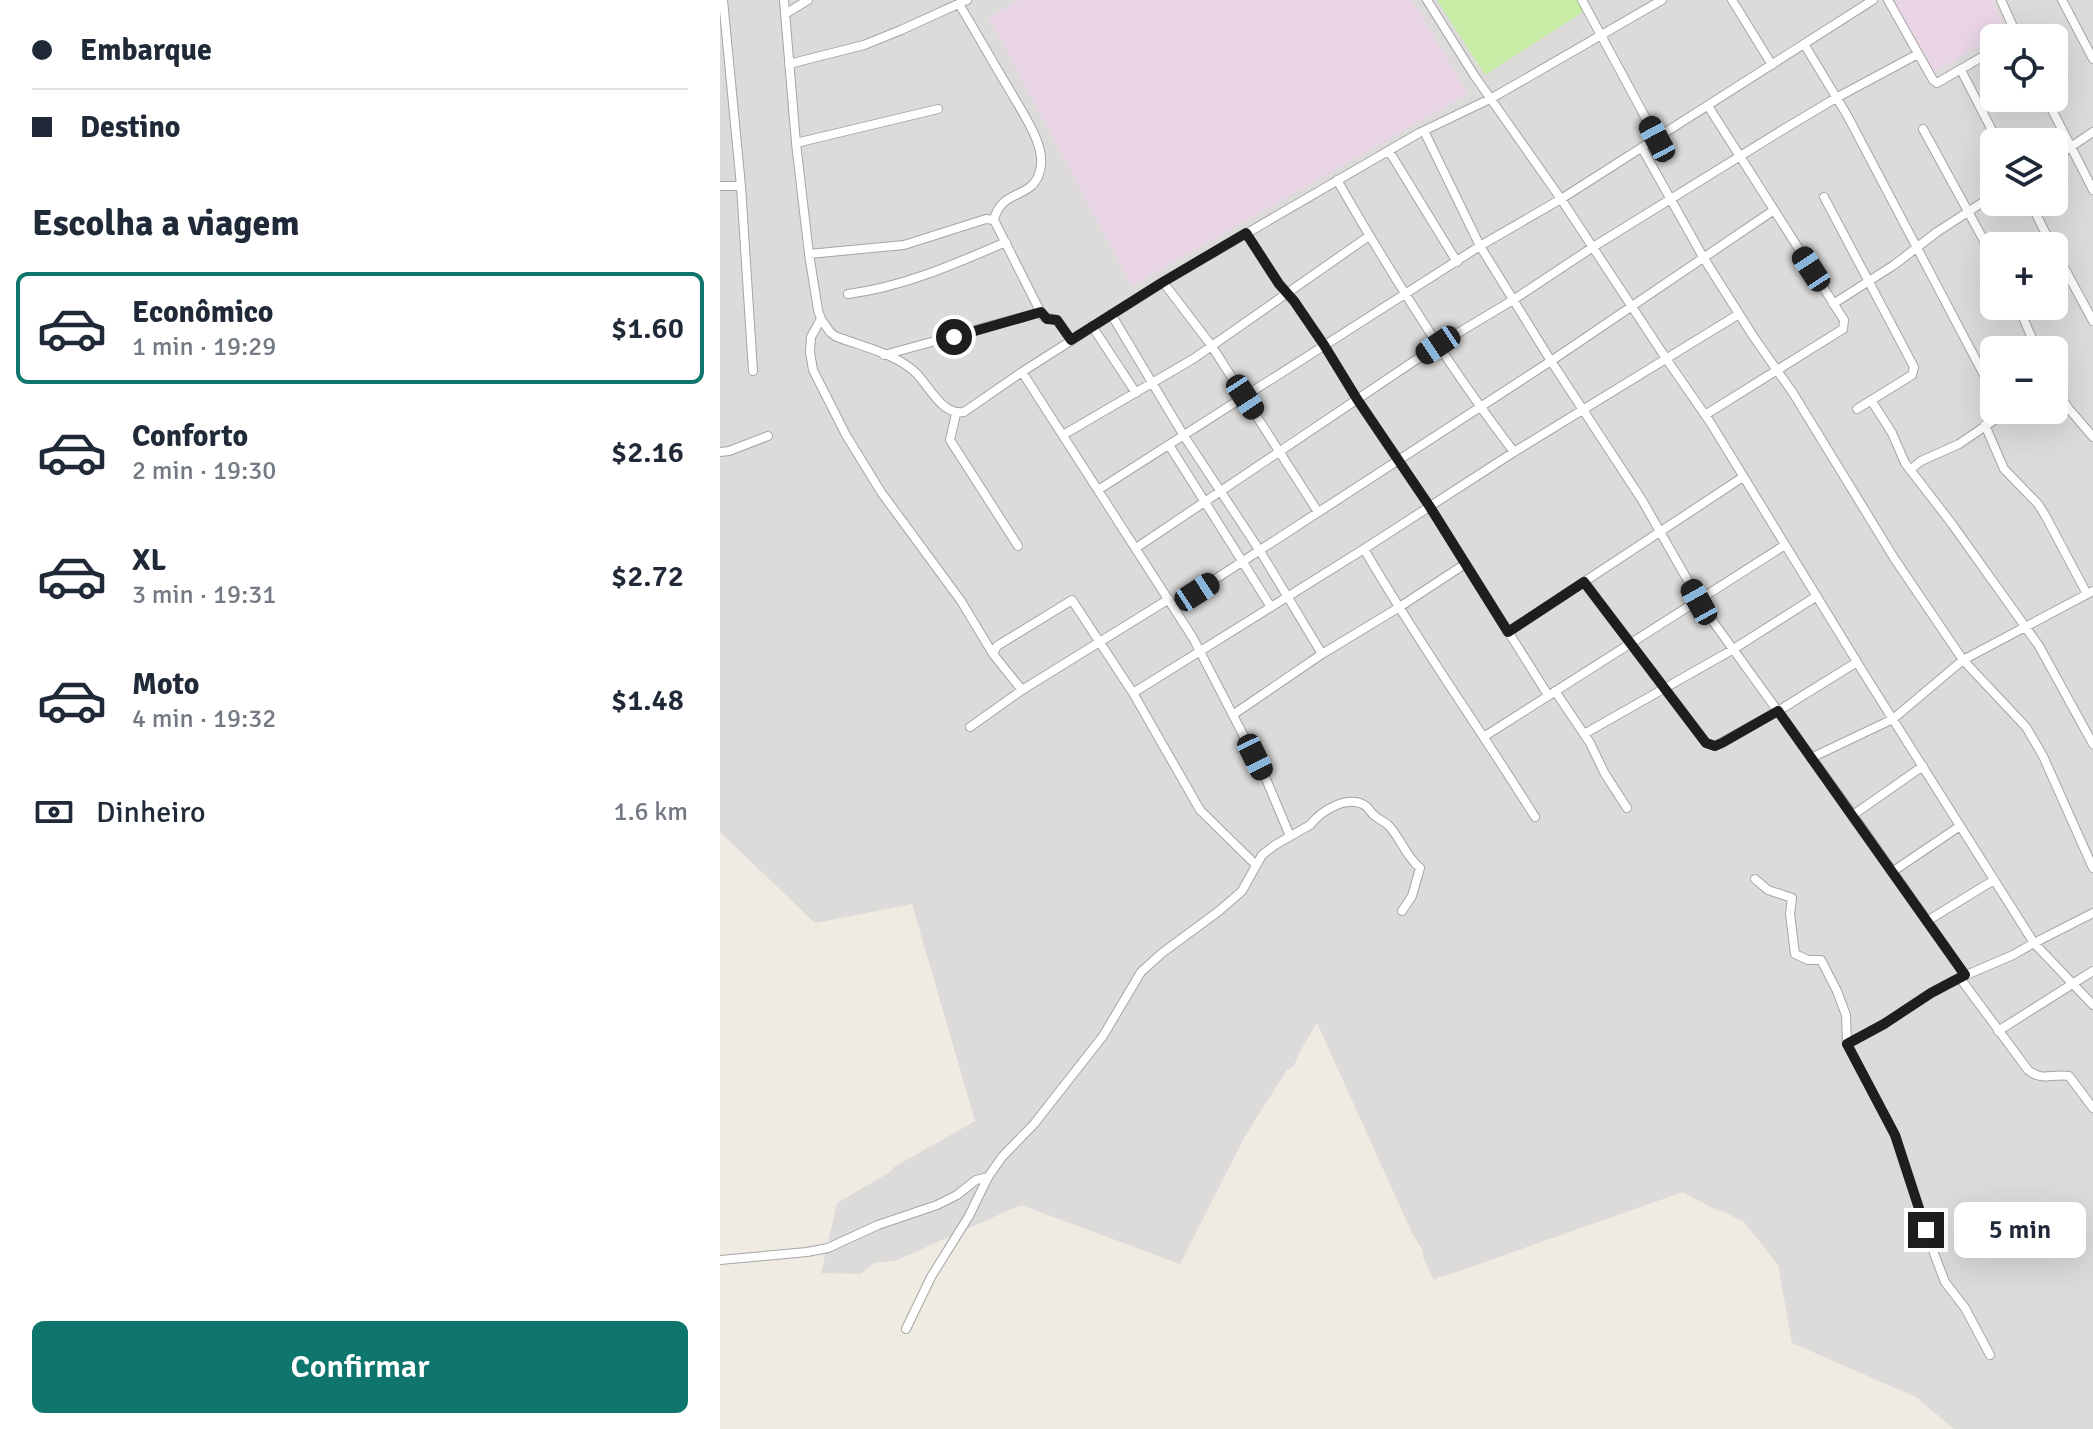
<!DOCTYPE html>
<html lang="pt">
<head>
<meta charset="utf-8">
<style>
  body { margin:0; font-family:Signika,sans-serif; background:#f2f2f3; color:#1f2937; height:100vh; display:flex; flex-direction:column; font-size:30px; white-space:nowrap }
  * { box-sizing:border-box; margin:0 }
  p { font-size:26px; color:#747a83 }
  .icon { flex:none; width:44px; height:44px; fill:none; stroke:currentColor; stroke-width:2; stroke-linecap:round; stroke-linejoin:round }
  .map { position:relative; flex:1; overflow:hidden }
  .sheet { display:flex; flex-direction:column; background:#fff; width:720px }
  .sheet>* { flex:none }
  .hud { display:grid; align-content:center; height:176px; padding:0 32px; background:#fff }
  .controls { position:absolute; left:1260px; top:24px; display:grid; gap:16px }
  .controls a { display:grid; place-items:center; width:88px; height:88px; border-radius:12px; background:#fff; box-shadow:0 8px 32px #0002; font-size:40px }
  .end { position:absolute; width:36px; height:36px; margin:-18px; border:10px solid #1e1e1e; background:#fff; box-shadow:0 0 0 4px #fff }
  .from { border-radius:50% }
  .bubble { position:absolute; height:56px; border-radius:12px; background:#fff; box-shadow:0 8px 32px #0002; font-size:26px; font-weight:600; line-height:56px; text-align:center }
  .car { position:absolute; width:24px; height:48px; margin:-24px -12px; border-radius:10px; box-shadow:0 0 6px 2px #0007; background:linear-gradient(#222 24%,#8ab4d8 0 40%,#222 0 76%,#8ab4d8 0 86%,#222 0) }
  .hud b { display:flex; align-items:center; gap:28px; height:76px; font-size:30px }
  .hud b+b { border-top:2px solid #e0e1e3 }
  .hud i { width:20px; height:20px; background:#1f2937 }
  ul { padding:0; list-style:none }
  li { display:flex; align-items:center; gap:24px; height:112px; margin:0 16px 12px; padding:0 16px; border:4px solid transparent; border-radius:12px }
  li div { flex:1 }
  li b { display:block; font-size:30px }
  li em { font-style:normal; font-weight:600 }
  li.selected { border-color:#0f766e }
  li>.icon { width:72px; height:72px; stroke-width:1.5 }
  h2 { padding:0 32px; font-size:36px; line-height:96px }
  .pay { display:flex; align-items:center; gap:20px; height:88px; padding:0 32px; font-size:30px }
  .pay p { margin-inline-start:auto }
  .action { display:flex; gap:16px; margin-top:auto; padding:16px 32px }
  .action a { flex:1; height:92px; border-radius:12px; background:#0f766e; color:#fff; font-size:32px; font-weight:600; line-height:92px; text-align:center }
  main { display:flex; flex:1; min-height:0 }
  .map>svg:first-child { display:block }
  .residential { fill:#dcdbda; fill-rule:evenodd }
  .industrial { fill:#e9d5e5 }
  .grass { fill:#c8eca6 }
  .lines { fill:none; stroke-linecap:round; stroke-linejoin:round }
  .minor-casing { stroke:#a5a5a5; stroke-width:10 }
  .minor { stroke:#fff; stroke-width:8 }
  .route { stroke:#1e1e1e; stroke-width:10 }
</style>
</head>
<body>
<main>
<section class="sheet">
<div class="hud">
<b><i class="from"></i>Embarque</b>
<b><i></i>Destino</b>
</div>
<h2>Escolha a viagem</h2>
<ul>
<li class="selected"><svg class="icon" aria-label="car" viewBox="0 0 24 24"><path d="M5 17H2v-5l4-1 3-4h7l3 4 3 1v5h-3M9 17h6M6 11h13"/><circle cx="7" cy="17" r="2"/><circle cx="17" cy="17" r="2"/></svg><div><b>Econômico</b><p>1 min · 19:29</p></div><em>$1.60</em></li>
<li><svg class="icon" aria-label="car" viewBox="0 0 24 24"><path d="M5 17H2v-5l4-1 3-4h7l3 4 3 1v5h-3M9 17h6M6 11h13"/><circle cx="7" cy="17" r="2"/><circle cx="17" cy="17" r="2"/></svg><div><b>Conforto</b><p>2 min · 19:30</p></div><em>$2.16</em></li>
<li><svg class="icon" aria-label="car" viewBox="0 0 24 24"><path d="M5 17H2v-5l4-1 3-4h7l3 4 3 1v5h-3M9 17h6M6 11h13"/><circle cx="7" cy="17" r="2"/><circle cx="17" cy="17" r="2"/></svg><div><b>XL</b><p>3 min · 19:31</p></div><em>$2.72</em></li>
<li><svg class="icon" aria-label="car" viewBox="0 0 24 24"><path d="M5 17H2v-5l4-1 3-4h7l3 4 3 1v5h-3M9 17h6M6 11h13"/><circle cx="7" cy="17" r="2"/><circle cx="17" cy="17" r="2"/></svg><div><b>Moto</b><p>4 min · 19:32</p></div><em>$1.48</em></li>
</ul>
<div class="pay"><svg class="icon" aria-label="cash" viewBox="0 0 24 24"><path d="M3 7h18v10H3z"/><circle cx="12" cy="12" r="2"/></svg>Dinheiro<p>1.6 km</p></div>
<div class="action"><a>Confirmar</a></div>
</section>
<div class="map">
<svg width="1373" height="1429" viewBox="0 0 1373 1429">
  <rect width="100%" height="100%" fill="#efebe3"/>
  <path class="residential" d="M 0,0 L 1373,0 L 1373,1429 L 1234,1429 L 1196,1397 L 1072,1343 L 1058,1265 L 1024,1222 L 1002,1211 L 998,1211 L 963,1192 L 725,1276 L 719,1277 L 714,1280 L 703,1257 L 703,1251 L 692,1233 L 597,1023 L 578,1055 L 574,1066 L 567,1070 L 525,1136 L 460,1264 L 301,1205 L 175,1261 L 154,1263 L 141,1274 L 101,1273 L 117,1203 L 170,1172 L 174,1167 L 255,1121 L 192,904 L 95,923 L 0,832 ZM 1274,38 L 1334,38 L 1334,98 L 1274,98 ZM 1274,142 L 1334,142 L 1334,202 L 1274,202 ZM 1274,246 L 1334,246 L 1334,306 L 1274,306 ZM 1274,350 L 1334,350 L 1334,410 L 1274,410 Z"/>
  <path class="industrial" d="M 299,0 L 692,0 L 748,94 L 412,286 L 269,18 Z
    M 1167,0 L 1272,0 L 1286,29 L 1212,74 Z"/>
  <path class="grass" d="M 717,0 L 865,0 L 869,8 L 765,75 Z"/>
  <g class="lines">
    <g class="minor-casing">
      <path id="minor" d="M 3,0 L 21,186 L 33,371
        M 64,0 L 76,143 L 89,254 L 98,310 L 101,319 L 110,332 L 115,336 C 142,347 176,353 197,374 C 210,388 223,416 244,412 L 302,372 L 443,282 L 699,133 L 772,98 L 942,0
        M 707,0 L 754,75 L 841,199 L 947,360 L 990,422 L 1148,680 L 1314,943 L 1373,913
        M 862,0 L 937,139
        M 1012,0 L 1052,65
        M 1168,0 L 1213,80 L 1217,83 L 1274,50
        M 1281,0 L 1298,38
        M 1342,0 L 1373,59
        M 239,4 C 256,32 272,61 289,89 C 299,107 312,125 318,144 C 321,153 323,164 319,174 C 311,199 281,189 274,220 L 323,317 L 337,320 L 351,340
        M 65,14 L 88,0
        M 1084,44 L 1127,115 L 1274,394
        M 69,64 L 144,45 L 181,30 L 247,0
        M 1241,70 L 1278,142
        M 1326,98 L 1373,190
        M 1203,129 L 1274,259
        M 704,131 L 760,246 L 831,361 L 922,500 L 984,609 L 1133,815 L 1245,975
        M 76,143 L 218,109
        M 922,148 L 983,257 L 1033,336 L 1073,393 L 1174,558 L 1243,660 L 1306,727 L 1323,756 L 1373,868
        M 669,151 L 737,262
        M 1334,158 L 1373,132
        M 617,180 C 671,274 728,366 794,452
        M 0,186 L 21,186
        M 1104,197 L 1194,367 L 1192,375 L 1137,409
        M 1310,202 L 1332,246
        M 526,233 L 559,284 L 574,301 L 604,345 L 637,399 L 710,507 L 828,695
        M 1334,249 L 1373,321
        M 89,254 L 184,245 L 266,219 L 274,220
        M 443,282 L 491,345 L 598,512
        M 128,294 C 183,287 235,264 286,242
        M 1113,304 L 1174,265 L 1217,232 L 1274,195
        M 1298,306 L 1317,350
        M 391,314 L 464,436 L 540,551 L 602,654
        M 101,319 L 91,337 L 90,352 L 93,370 L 126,435 L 161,492 L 241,601 L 273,654
        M 372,326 L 416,393
        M 164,355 L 321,312
        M 302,372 L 473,638 L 546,779 L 570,836
        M 1334,387 L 1349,409 L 1373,437
        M 1151,400 L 1172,433 L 1185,463 L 1232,524 L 1319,646 L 1373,744
        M 236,414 L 230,440 L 298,546
        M 985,415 L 1123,329 L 1124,320 L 988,106
        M 1265,425 L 1284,469 L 1318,504 L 1325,515 L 1367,594
        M 343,435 L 473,359 L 649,236
        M 449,445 L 551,607
        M 0,452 L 9,451 L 48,436
        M 1190,470 L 1201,461 L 1239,444 L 1289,410
        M 378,490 L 760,246 L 841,199 L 1153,0
        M 416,548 L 718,345 L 793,300 L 873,247 L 1064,129 L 1116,98 L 1198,54
        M 644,549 C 697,641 759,727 815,817
        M 864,582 L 986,743 L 995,746 L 1058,711 L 1137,662
        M 454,606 L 831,361 L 1054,210
        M 788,632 L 1023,477
        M 302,690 L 273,654 L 277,646 L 352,600 L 413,693 L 480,810 L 536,865
        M 835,691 L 870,743 L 885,774 L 907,808
        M 413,693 L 644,549 L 794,452 L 1019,314
        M 514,714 L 602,654 L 678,608 L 745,564
        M 250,727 L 302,690 L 449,599
        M 864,734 L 1012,650 L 1097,596
        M 765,736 L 1065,545
        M 1091,758 L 1173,719 L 1243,660 L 1373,591
        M 1133,815 L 1203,766
        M 1172,872 L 1240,826
        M 1035,879 L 1048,890 L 1072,898 L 1070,914 L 1075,954 L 1088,960 L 1101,960 L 1117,991 L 1126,1015 L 1127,1044 L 1175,1135 L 1215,1256 L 1225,1282 L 1245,1308 L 1270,1355
        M 1207,921 L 1274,880
        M 1240,978 L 1308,1070 C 1322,1082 1333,1073 1349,1076 L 1373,1108
        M 1278,1031 L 1373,971
        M 1127,1044 L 1164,1024 L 1211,993 L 1237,979 L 1293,955 L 1314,943 L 1373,1005
        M 0,1260 L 87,1252 L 108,1248 L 158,1225 L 217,1205 L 237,1195 L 256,1180 L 268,1177
        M 186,1329 L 211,1277 L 249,1216 L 268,1177 L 282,1157 L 314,1124 L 383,1036 L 421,972 L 442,953 L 499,911 L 522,891 L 542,855 L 555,845 L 590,825 C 602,810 628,794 646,806 C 649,809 651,813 655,816 C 659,820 666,822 670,827 C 682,841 685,855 700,868 L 692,896 L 682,911"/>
    </g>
    <use href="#minor" class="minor"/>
  </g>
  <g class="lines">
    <path class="route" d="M 234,337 L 321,312 L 327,319 L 337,320 L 351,340 L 443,282 L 526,233 L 559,284 L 574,301 L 604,345 L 637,399 L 710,507 L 788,632 L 864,582 L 986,743 L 995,746 L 1002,743 L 1058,711 L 1245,975 L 1211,993 L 1164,1024 L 1127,1044 L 1175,1135 L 1206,1230"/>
  </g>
</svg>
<div class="controls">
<a><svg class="icon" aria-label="locate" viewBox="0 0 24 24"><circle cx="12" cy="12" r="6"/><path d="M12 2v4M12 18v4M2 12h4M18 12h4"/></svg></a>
<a><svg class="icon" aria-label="layers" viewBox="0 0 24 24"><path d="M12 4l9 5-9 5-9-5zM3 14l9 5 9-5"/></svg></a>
<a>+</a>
<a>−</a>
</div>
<i class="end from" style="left:234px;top:337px"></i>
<i class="end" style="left:1206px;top:1230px"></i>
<div class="bubble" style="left:1234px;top:1202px;width:132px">5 min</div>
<i class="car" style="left:937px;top:139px;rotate:332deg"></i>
<i class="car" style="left:1091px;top:269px;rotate:327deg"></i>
<i class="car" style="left:718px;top:345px;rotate:236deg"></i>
<i class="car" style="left:525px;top:397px;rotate:147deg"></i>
<i class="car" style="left:477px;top:592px;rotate:57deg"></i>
<i class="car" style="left:979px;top:602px;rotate:331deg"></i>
<i class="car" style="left:535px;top:757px;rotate:154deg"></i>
</div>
</main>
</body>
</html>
